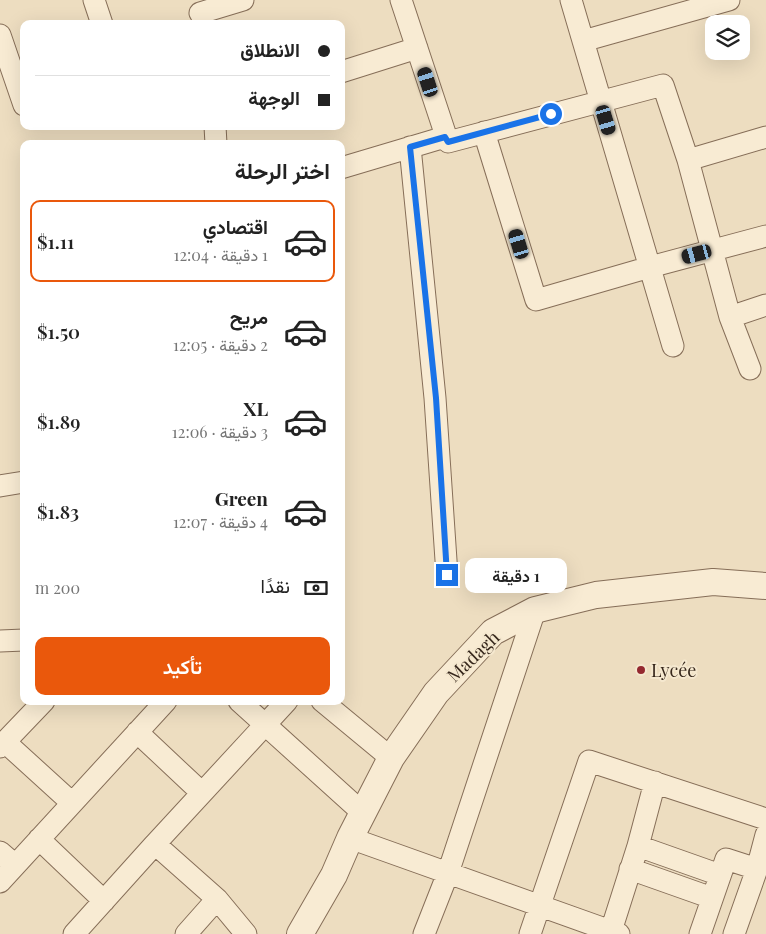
<!DOCTYPE html>
<html lang="ar">
<head>
<meta charset="utf-8">
<style>
  body { margin:0; font-family:"Playfair Display",Vazirmatn,serif; background:#f2f2f2; color:#222; direction:rtl; height:100vh; display:flex; flex-direction:column; font-size:19px; white-space:nowrap }
  * { box-sizing:border-box; margin:0 }
  p { font-size:16px; color:#767676 }
  .icon { flex:none; width:28px; height:28px; fill:none; stroke:currentColor; stroke-width:2; stroke-linecap:round; stroke-linejoin:round }
  .map { position:relative; flex:1; overflow:hidden; direction:ltr }
  .panel { position:absolute; left:20px; top:140px; width:325px; height:565px; display:flex; flex-direction:column; background:#fff; border-radius:10px; box-shadow:0 5px 20px #0002; direction:rtl }
  .panel>* { flex:none }
  .hud { position:absolute; left:20px; top:20px; width:325px; height:110px; border-radius:10px; box-shadow:0 5px 20px #0002; direction:rtl; display:grid; align-content:center; height:110px; padding:0 15px; background:#fff }
  .tools { position:absolute; left:705px; top:15px; display:grid; gap:10px }
  .tools a { display:grid; place-items:center; width:45px; height:45px; border-radius:10px; background:#fff; box-shadow:0 5px 20px #0002; font-size:25px }
  .end { position:absolute; width:22px; height:22px; margin:-11px; border:6px solid #1a73e8; background:#fff; box-shadow:0 0 0 2px #fff }
  .from { border-radius:50% }
  .bubble { position:absolute; height:35px; border-radius:10px; background:#fff; box-shadow:0 5px 20px #0002; font-size:16px; font-weight:600; line-height:35px; text-align:center; direction:rtl }
  .car { position:absolute; width:15px; height:30px; margin:-15px -8px; border-radius:6px; box-shadow:0 0 4px 1px #0007; background:linear-gradient(#222 24%,#8ab4d8 0 40%,#222 0 76%,#8ab4d8 0 86%,#222 0) }
  .hud b { display:flex; align-items:center; gap:18px; height:48px; font-size:19px }
  .hud b+b { border-top:1px solid #e0e0e0 }
  .hud i { width:12px; height:12px; background:#222 }
  ul { padding:0; list-style:none }
  li { display:flex; align-items:center; gap:15px; height:82px; margin:0 10px 8px; padding:0 5px; border:2px solid transparent; border-radius:10px }
  li div { flex:1 }
  li b { display:block; font-size:19px }
  li em { font-style:normal; font-weight:600 }
  li.current { border-color:#ea580c }
  li>.icon { width:45px; height:45px; stroke-width:1.5 }
  h2 { padding:0 15px; font-size:22px; line-height:60px }
  .pay { display:flex; align-items:center; gap:12px; height:55px; padding:0 15px; font-size:19px }
  .pay p { margin-inline-start:auto }
  .primary-button { display:flex; gap:10px; margin-top:auto; padding:10px 15px }
  .primary-button a { flex:1; height:58px; border-radius:10px; background:#ea580c; color:#fff; font-size:20px; font-weight:600; line-height:58px; text-align:center }
  .map>svg:first-child { display:block }
  .lines { fill:none; stroke-linecap:round; stroke-linejoin:round }
  .minor-casing { stroke:#866e58; stroke-width:23 }
  .tertiary-casing { stroke:#866e58; stroke-width:28 }
  .minor { stroke:#f8ebd3; stroke-width:21 }
  .tertiary { stroke:#f8ebd3; stroke-width:26 }
  .route { stroke:#1a73e8; stroke-width:6 }
  .poi-dot { fill:#94282f; stroke:#f5e8cf; stroke-width:2 }
  .labels { text-anchor:middle; dominant-baseline:central; stroke-width:4; stroke-linejoin:round; paint-order:stroke }
  .street-label { font-size:18px; fill:#36271c; stroke:#f5e8cf }
  .poi-label { font-size:18px; fill:#36271c; stroke:#f5e8cf; text-anchor:start }
</style>
</head>
<body>
<div class="map">
<svg width="766" height="934" viewBox="0 0 766 934">
  <rect width="100%" height="100%" fill="#edddc0"/>
  <g class="lines">
    <g class="minor-casing">
      <path id="minor" d="M 94,0 L 102,24
        M 401,0 L 448,142 L 663,85 L 688,160 L 766,137
        M 571,0 L 673,346
        M 200,13 L 243,0
        M 0,35 L 24,105
        M 583,41 L 729,0
        M 341,72 L 417,48
        M 215,126 L 216,144
        M 484,132 L 536,300 L 650,267 L 766,236
        M 410,147 L 435,398 L 447,575
        M 688,160 L 730,317 L 750,369
        M 341,168 L 445,137
        M 730,317 L 766,305
        M 0,486 L 24,482
        M 0,641 L 24,640
        M 239,701 L 364,814
        M 322,701 L 391,758
        M 137,732 L 202,793
        M 5,742 L 72,803
        M 0,747 L 44,701
        M 350,838 L 619,934
        M 39,839 L 104,901
        M 155,844 L 287,701
        M 638,846 L 720,875
        M 0,852 L 15,865
        M 630,869 L 712,898
        M 0,882 L 166,701
        M 611,931 L 638,846 L 655,782
        M 74,934 L 155,844 L 217,899 L 246,934
        M 186,934 L 217,899
        M 424,934 L 448,873 L 535,610
        M 530,934 L 589,761 L 766,819
        M 700,934 L 726,859 L 757,869
        M 734,934 L 757,869 L 766,835"/>
    </g>
    <g class="tertiary-casing">
      <path id="tertiary" d="M 300,934 L 334,875 L 350,838 L 391,758 L 436,693 L 493,632 L 535,610 L 596,595 L 713,582 L 766,586"/>
    </g>
    <use href="#minor" class="minor"/>
    <use href="#tertiary" class="tertiary"/>
  </g>
  <g class="lines">
    <path class="route" d="M 447,575 L 436,398 L 410,147 L 445,137 L 448,142 L 551,114"/>
  </g>
  <circle class="poi-dot" cx="641" cy="670" r="5"/>
  <g class="labels">
    <g class="street-label">
      <text transform="translate(473 656) rotate(-44)">Madagh</text>
    </g>
    <g class="poi-label">
      <text x="651" y="670">Lycée</text>
    </g>
  </g>
</svg>
<div class="tools">
<a><svg class="icon" aria-label="layers" viewBox="0 0 24 24"><path d="M12 4l9 5-9 5-9-5zM3 14l9 5 9-5"/></svg></a>
</div>
<i class="end from" style="left:551px;top:114px"></i>
<i class="end" style="left:447px;top:575px"></i>
<div class="bubble" style="left:465px;top:558px;width:102px">1 دقيقة</div>
<i class="car" style="left:428px;top:82px;rotate:342deg"></i>
<i class="car" style="left:606px;top:120px;rotate:163deg"></i>
<i class="car" style="left:519px;top:244px;rotate:343deg"></i>
<i class="car" style="left:697px;top:254px;rotate:255deg"></i>
<div class="hud">
<b><i class="from"></i>الانطلاق</b>
<b><i></i>الوجهة</b>
</div>
<section class="panel">
<h2>اختر الرحلة</h2>
<ul>
<li class="current"><svg class="icon" aria-label="car" viewBox="0 0 24 24"><path d="M5 17H2v-5l4-1 3-4h7l3 4 3 1v5h-3M9 17h6M6 11h13"/><circle cx="7" cy="17" r="2"/><circle cx="17" cy="17" r="2"/></svg><div><b>اقتصادي</b><p>1 دقيقة · 12:04</p></div><em>$1.11</em></li>
<li><svg class="icon" aria-label="car" viewBox="0 0 24 24"><path d="M5 17H2v-5l4-1 3-4h7l3 4 3 1v5h-3M9 17h6M6 11h13"/><circle cx="7" cy="17" r="2"/><circle cx="17" cy="17" r="2"/></svg><div><b>مريح</b><p>2 دقيقة · 12:05</p></div><em>$1.50</em></li>
<li><svg class="icon" aria-label="car" viewBox="0 0 24 24"><path d="M5 17H2v-5l4-1 3-4h7l3 4 3 1v5h-3M9 17h6M6 11h13"/><circle cx="7" cy="17" r="2"/><circle cx="17" cy="17" r="2"/></svg><div><b>XL</b><p>3 دقيقة · 12:06</p></div><em>$1.89</em></li>
<li><svg class="icon" aria-label="car" viewBox="0 0 24 24"><path d="M5 17H2v-5l4-1 3-4h7l3 4 3 1v5h-3M9 17h6M6 11h13"/><circle cx="7" cy="17" r="2"/><circle cx="17" cy="17" r="2"/></svg><div><b>Green</b><p>4 دقيقة · 12:07</p></div><em>$1.83</em></li>
</ul>
<div class="pay"><svg class="icon" aria-label="cash" viewBox="0 0 24 24"><path d="M3 7h18v10H3z"/><circle cx="12" cy="12" r="2"/></svg>نقدًا<p>200 m</p></div>
<div class="primary-button"><a>تأكيد</a></div>
</section>
</div>
</body>
</html>
